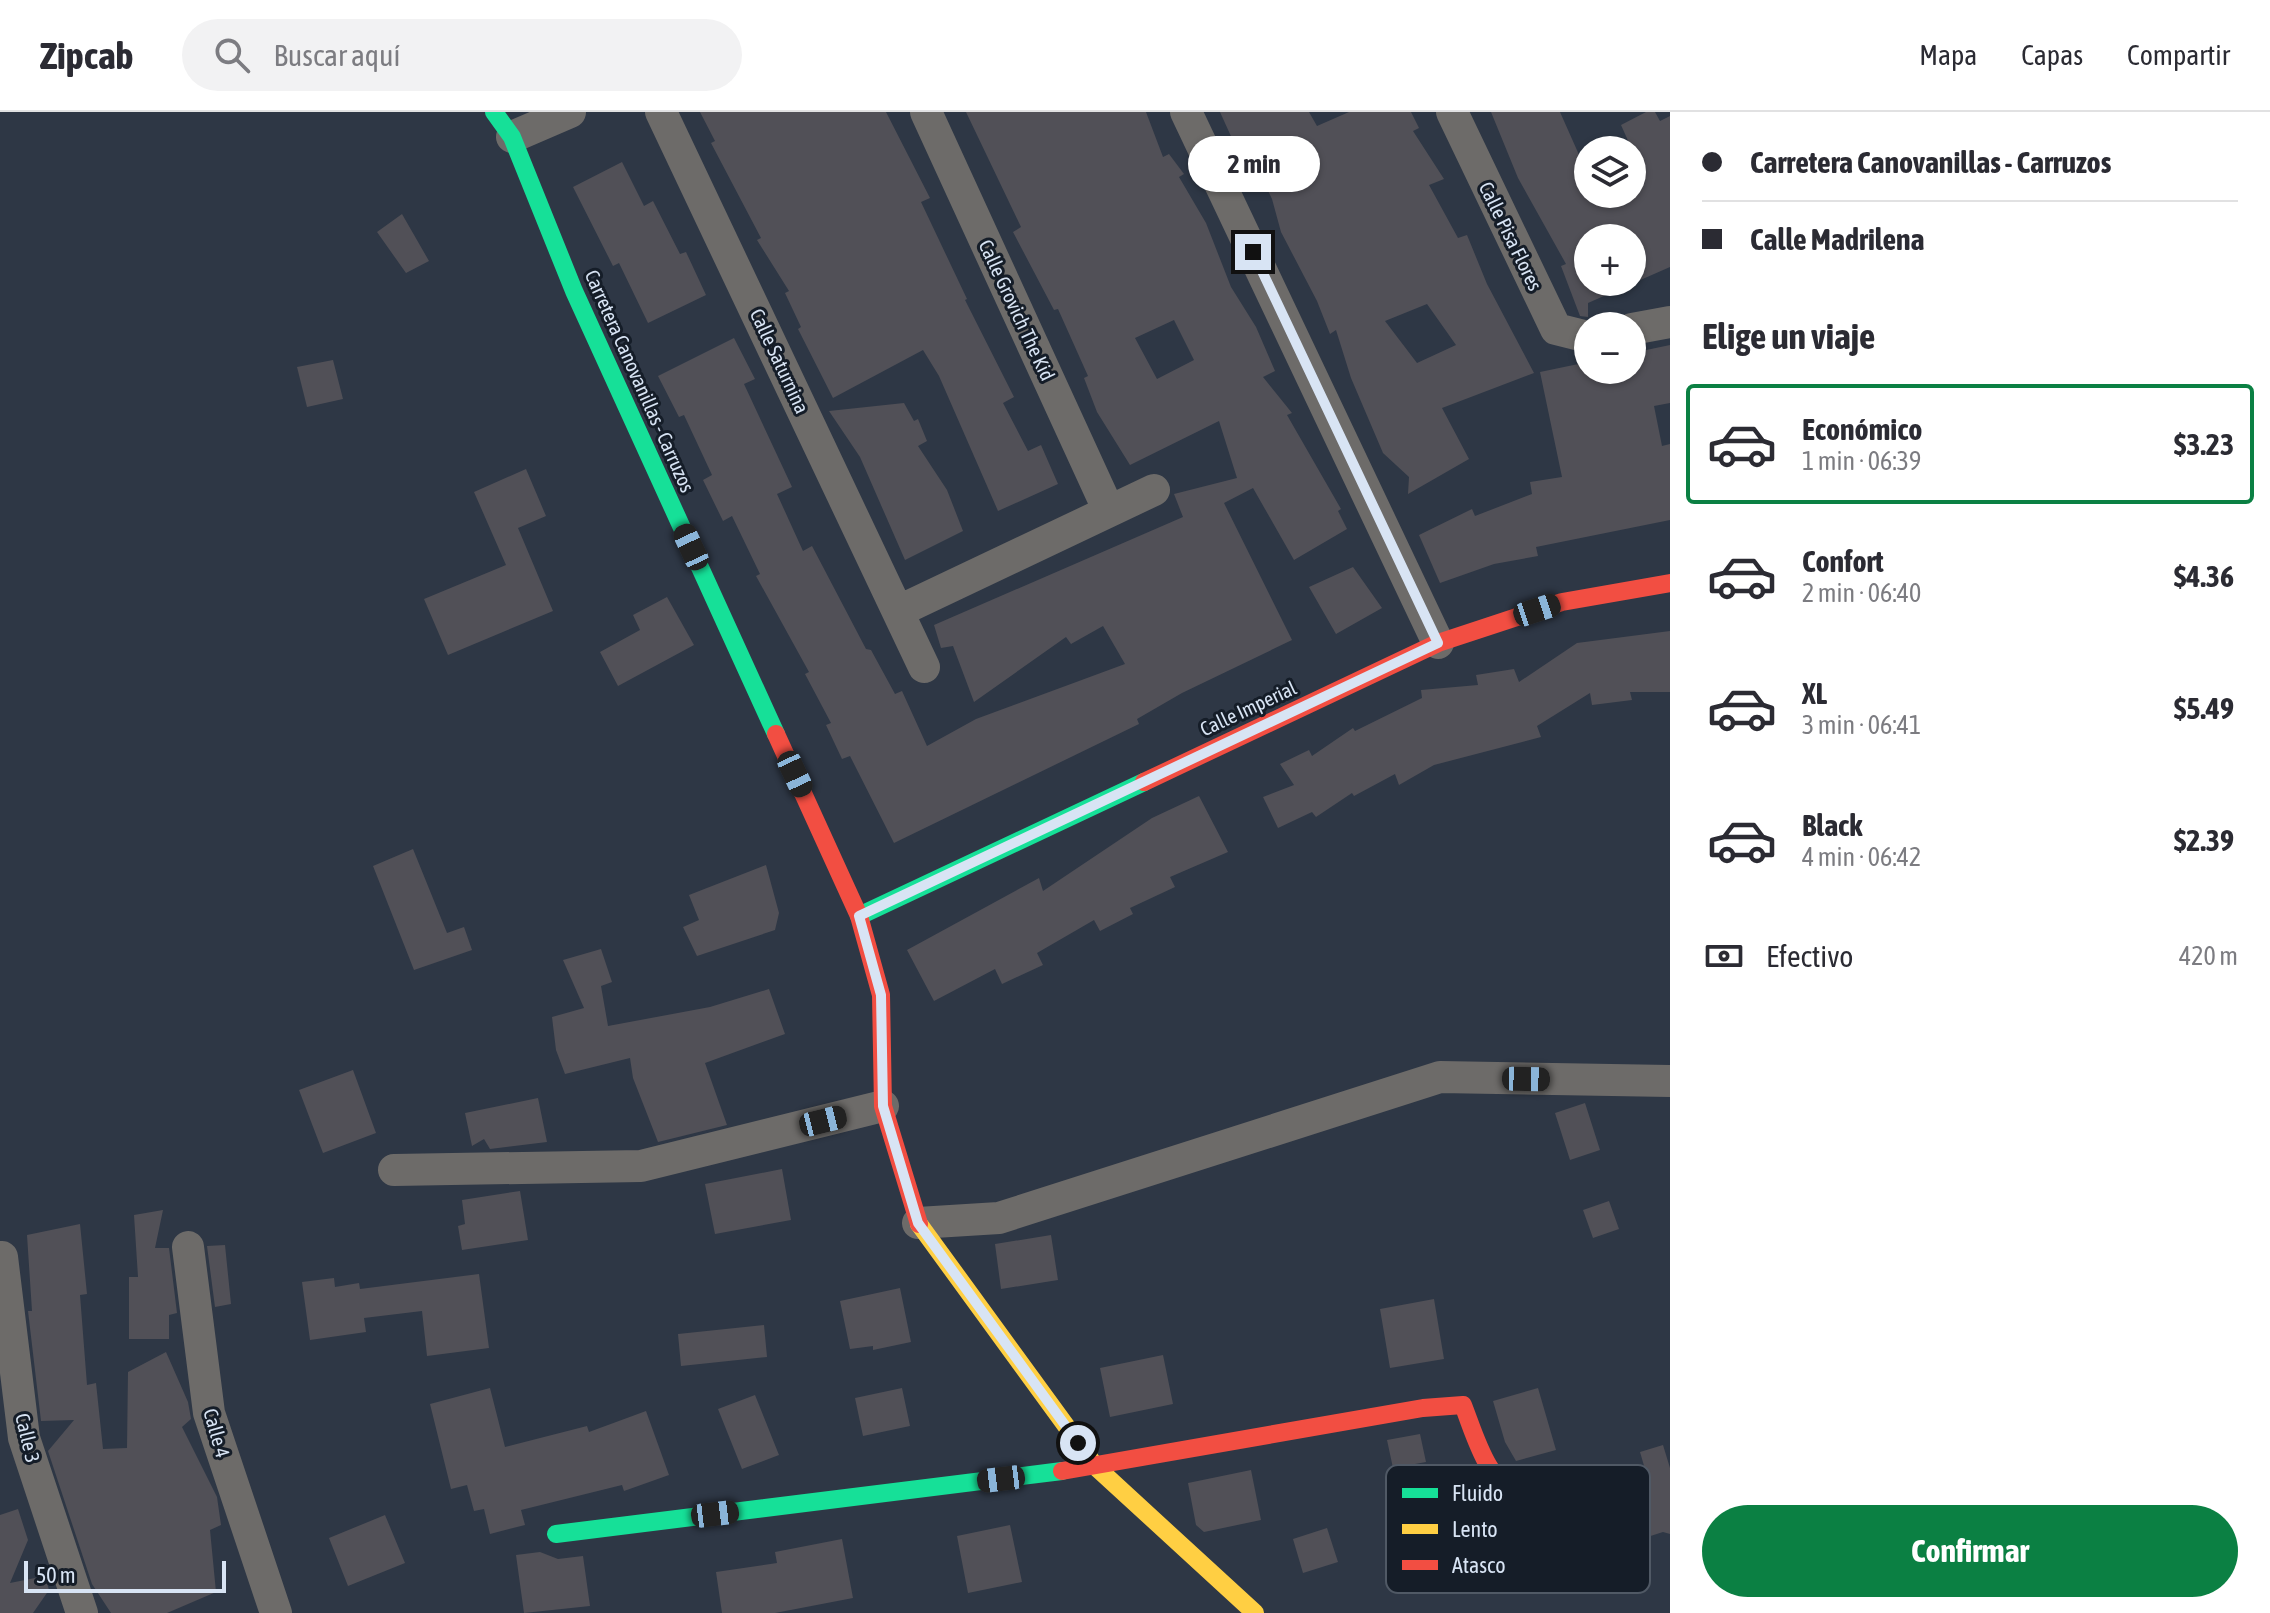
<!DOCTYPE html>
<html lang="es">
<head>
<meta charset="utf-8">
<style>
  body { margin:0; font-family:"Asap Condensed",sans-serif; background:#f2f2f3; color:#2b2b33; height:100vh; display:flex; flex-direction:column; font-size:30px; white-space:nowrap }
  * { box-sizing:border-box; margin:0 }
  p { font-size:26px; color:#7c7c81 }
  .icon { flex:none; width:44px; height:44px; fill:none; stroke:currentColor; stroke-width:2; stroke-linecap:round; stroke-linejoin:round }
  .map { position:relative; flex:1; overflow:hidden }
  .details { display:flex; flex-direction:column; background:#fff; width:600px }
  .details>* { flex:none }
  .guide { display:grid; align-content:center; height:176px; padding:0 32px; background:#fff }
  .controls { position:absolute; left:1574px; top:24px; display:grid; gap:16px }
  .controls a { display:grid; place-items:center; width:72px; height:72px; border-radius:50%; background:#fff; box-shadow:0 2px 6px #0004; font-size:40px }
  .scale { position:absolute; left:24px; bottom:20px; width:202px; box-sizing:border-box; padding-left:8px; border:4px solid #d8e4f4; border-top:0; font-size:22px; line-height:28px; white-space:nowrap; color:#d8e4f4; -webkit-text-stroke:6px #151d28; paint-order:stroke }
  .end { position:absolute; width:36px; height:36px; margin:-18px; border:10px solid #d8e4f4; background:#111; box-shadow:0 0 0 4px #111 }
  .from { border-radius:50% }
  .bubble { position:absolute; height:56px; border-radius:28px; background:#fff; box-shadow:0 2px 6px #0004; font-size:26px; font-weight:700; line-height:56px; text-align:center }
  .car { position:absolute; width:24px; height:48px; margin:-24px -12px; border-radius:10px; box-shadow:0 0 6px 2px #0007; background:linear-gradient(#222 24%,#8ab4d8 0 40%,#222 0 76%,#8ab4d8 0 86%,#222 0) }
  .guide b { display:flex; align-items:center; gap:28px; height:76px; font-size:30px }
  .guide b+b { border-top:2px solid #e1e1e2 }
  .guide i { width:20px; height:20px; background:#2b2b33 }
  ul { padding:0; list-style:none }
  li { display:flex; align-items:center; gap:24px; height:120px; margin:0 16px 12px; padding:0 16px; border:4px solid transparent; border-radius:8px }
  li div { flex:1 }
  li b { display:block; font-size:30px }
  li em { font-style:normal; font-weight:700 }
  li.on { border-color:#0b8043 }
  li>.icon { width:72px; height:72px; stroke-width:1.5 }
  h2 { padding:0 32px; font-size:36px; line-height:96px }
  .pay { display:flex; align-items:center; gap:20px; height:88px; padding:0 32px; font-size:30px }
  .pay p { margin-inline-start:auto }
  .cta { display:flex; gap:16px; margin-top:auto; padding:16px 32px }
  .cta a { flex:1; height:92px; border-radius:48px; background:#0b8043; color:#fff; font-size:32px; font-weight:700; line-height:92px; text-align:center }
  header { display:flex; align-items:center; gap:48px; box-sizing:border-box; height:112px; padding:0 40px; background:#fff; border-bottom:2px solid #e1e1e2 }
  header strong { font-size:38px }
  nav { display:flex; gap:44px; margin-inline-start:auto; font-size:28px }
  .search { width:560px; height:72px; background:#f2f2f3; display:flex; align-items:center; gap:20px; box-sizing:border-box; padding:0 28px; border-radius:44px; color:#7c7c81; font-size:30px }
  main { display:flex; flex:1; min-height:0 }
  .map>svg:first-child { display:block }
  .building { fill:#515057; fill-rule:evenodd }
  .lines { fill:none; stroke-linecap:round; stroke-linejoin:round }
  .street { stroke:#6d6b69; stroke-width:32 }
  .fast { stroke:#16e098; stroke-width:18 }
  .slow { stroke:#ffcf43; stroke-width:18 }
  .jam { stroke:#f24e42; stroke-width:18 }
  .route { stroke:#d8e4f4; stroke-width:10 }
  .labels { text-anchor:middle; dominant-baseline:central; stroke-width:6; stroke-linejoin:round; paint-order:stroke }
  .street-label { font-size:20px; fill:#d8e4f4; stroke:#151d28 }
  .key { fill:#151d28; stroke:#505965; stroke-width:2 }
  .key-label { font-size:22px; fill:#d8e4f4 }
</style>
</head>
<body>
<header>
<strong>Zipcab</strong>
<div class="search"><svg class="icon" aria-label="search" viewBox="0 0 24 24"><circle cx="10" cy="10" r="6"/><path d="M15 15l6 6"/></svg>Buscar aquí</div>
<nav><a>Mapa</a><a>Capas</a><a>Compartir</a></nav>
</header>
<main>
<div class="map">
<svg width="1670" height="1501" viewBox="0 0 1670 1501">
  <rect width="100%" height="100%" fill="#2e3745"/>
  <path class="building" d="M 700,0 L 886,0 L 930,86 L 921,90 L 967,187 L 965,188 L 1014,285 L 1003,291 L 1028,339 L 1041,333 L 1058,372 L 998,399 L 939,264 L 923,238 L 833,286 L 798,217 L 801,215 L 785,181 L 789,179 L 757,128 L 761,126 L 711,31 L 715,29 Z
    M 966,0 L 1146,0 L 1163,45 L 1169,42 L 1184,62 L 1179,65 L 1206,111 L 1231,175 L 1256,215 L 1275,259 L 1263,265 L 1292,301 L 1287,303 L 1341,397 L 1338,399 L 1347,417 L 1294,448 L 1253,376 L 1224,391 L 1292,528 L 1182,581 L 1137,607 L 1139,612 L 894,731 L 850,644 L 842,647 L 826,613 L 831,611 L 805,562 L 809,560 L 756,464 L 760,462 L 732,404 L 723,409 L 703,368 L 712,363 L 684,303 L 679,305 L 658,264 L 734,226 L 755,267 L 744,272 L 792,375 L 777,382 L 803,439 L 812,434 L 866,537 L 871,538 L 895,582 L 902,579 L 927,634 L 976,607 L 1125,552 L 1103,514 L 1071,532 L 1066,525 L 974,590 L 953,534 L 941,536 L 934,513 L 1183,405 L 1174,382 L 1237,366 L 1219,309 L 1130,353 L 1097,300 L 1084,266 L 1088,264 L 1058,197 L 1054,198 L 1013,120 L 1021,115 ZM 1174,208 L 1194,248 L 1157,267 L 1135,226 Z
    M 1220,0 L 1309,0 L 1317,14 L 1349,0 L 1411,0 L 1419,16 L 1413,19 L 1444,67 L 1429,73 L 1458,126 L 1467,123 L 1487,172 L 1534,261 L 1442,296 L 1469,347 L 1408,382 L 1409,365 L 1383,341 L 1351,266 L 1336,218 L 1330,222 L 1317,189 L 1281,120 L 1272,87 L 1248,38 L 1239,42 ZM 1427,192 L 1456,233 L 1417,251 L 1385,209 Z
    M 1491,0 L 1560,0 L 1588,63 L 1588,82 L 1632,82 L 1632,67 L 1643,62 L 1621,13 L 1646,0 L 1655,0 L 1660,9 L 1670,4 L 1670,155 L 1588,191 L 1588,205 L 1580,204 L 1561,154 L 1566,152 L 1518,66 ZM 1588,126 L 1632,126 L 1632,170 L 1588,170 Z
    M 622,50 L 644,94 L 653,89 L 680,142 L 686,140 L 706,183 L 648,211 L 619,151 L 613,154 L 573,75 Z
    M 402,102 L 429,149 L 406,161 L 377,120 Z
    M 1670,233 L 1670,291 L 1654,294 L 1662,334 L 1670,332 L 1670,408 L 1536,435 L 1538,444 L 1494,452 L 1440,471 L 1419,423 L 1472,397 L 1475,404 L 1532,382 L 1530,370 L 1562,365 L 1540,260 L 1588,250 L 1588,258 L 1632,258 L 1632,241 Z
    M 333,248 L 343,287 L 307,295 L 297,255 Z
    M 904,291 L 914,309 L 918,307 L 927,329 L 918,334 L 947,378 L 963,419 L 905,448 L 860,345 L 829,299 Z
    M 526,357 L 546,404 L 518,416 L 553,499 L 448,543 L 424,487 L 506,453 L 474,380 Z
    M 1353,455 L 1382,496 L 1336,522 L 1309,475 Z
    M 667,485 L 694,533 L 618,574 L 600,540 L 640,518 L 633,503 Z
    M 1670,519 L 1670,580 L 1630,580 L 1632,588 L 1592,593 L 1590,581 L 1537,614 L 1541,625 L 1434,653 L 1399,673 L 1395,662 L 1354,684 L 1352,681 L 1316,705 L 1312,700 L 1278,716 L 1263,685 L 1294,673 L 1280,652 L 1309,638 L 1312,644 L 1353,616 L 1355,619 L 1422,586 L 1421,578 L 1478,573 L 1476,563 L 1514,557 L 1519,570 L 1577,531 Z
    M 1199,684 L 1228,740 L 1170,765 L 1175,775 L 1130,796 L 1133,802 L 1100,819 L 1094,808 L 1037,841 L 1043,853 L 1002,872 L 995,857 L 934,889 L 907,838 L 1039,766 L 1043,779 L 1152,706 Z
    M 413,737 L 447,821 L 464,815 L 472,838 L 414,858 L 373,754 Z
    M 766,753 L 779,801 L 775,818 L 697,844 L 683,815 L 699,808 L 689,783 Z
    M 601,837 L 612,870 L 601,874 L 608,914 L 710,895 L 769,877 L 785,922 L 705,951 L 727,1013 L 658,1030 L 633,966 L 630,946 L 565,962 L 556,938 L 552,905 L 584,896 L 563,848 Z
    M 353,958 L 376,1021 L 323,1041 L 299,978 Z
    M 538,986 L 547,1030 L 490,1037 L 484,1027 L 472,1034 L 465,1001 Z
    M 1585,991 L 1600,1038 L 1570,1048 L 1555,1001 Z
    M 782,1057 L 791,1108 L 715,1122 L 705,1072 Z
    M 520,1079 L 528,1128 L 462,1138 L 458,1114 L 465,1112 L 462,1088 Z
    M 1609,1089 L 1619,1117 L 1593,1126 L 1583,1098 Z
    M 163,1098 L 155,1136 L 169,1136 L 177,1201 L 169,1203 L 169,1227 L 129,1227 L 129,1165 L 138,1165 L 134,1103 Z
    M 80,1112 L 87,1182 L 80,1183 L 87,1273 L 96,1271 L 103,1337 L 127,1336 L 128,1260 L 166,1240 L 188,1290 L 191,1307 L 182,1315 L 217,1385 L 221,1413 L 210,1418 L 216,1480 L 167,1501 L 111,1501 L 92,1472 L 48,1339 L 74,1308 L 41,1309 L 28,1199 L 32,1199 L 27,1123 Z
    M 1051,1123 L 1058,1168 L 1001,1177 L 995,1132 Z
    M 225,1133 L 231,1192 L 215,1195 L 207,1134 Z
    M 479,1162 L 489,1236 L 427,1244 L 422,1199 L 364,1206 L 366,1220 L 310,1228 L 302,1170 L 334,1166 L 335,1175 L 359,1171 L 360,1177 Z
    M 900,1176 L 911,1230 L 873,1238 L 873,1234 L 850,1237 L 840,1189 Z
    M 1434,1187 L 1444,1247 L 1390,1256 L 1380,1197 Z
    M 764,1213 L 767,1245 L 681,1254 L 678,1222 Z
    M 1163,1243 L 1173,1292 L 1110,1305 L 1100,1256 Z
    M 490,1276 L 505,1335 L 587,1314 L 589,1320 L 646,1299 L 669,1363 L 624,1379 L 622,1373 L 521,1398 L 525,1413 L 490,1422 L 484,1397 L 474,1399 L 467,1373 L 451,1377 L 430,1292 Z
    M 902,1276 L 910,1314 L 863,1324 L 855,1286 Z
    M 1538,1276 L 1556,1338 L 1516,1349 L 1505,1330 L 1493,1289 Z
    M 755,1283 L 779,1343 L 742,1357 L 718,1297 Z
    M 1420,1322 L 1426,1350 L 1393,1356 L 1387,1328 Z
    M 1663,1333 L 1670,1356 L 1670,1422 L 1663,1420 L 1638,1428 L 1623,1379 L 1649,1371 L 1640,1340 Z
    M 1251,1358 L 1261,1408 L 1204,1420 L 1196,1413 L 1188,1371 Z
    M 18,1397 L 28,1428 L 10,1471 L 45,1464 L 49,1478 L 33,1501 L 0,1501 L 0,1403 Z
    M 385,1403 L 405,1451 L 348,1474 L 329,1426 Z
    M 1010,1413 L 1022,1470 L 968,1481 L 957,1424 Z
    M 1327,1416 L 1338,1450 L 1303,1461 L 1293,1427 Z
    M 842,1427 L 853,1486 L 775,1501 L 722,1501 L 716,1460 L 777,1451 L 775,1440 Z
    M 540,1440 L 558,1447 L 583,1444 L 590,1494 L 524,1501 L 516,1443 Z"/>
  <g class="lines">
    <path class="street" d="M 661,0 L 924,555
      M 926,0 L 1108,397
      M 1186,0 L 1438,531
      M 1452,0 L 1556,217 L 1588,225
      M 512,25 L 570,0
      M 1632,217 L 1670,210
      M 899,499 L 1154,378
      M 394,1058 L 641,1054 L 883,994
      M 918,1111 L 999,1106 L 1440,965 L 1670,969
      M 188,1135 L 209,1301 L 276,1501
      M 2,1145 L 24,1326 L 82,1501"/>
    <path class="fast" d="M 494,0 L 512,25 L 574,179 L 776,622
      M 859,804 L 1144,670
      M 556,1422 L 1062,1359"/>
    <path class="slow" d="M 919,1112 L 1096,1355 L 1255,1501"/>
    <path class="jam" d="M 776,622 L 859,804 L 881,883 L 883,994 L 919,1112
      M 1144,670 L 1438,531 L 1562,490 L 1670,471
      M 1062,1359 L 1423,1296 L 1463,1293 C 1476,1326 1487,1371 1523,1386 C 1547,1395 1572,1398 1595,1411"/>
  </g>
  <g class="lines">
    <path class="route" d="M 1078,1331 L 918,1111 L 883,994 L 881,883 L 859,804 L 1438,531 L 1253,140"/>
  </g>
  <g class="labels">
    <g class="street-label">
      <text transform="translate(1511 124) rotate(64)">Calle Pisa Flores</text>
      <text transform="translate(1017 198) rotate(65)">Calle Grovich The Kid</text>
      <text transform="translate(780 249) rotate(65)">Calle Saturnina</text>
      <text transform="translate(640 269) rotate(66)">Carretera Canovanillas - Carruzos</text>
      <text transform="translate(1248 596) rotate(-25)">Calle Imperial</text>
      <text transform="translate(217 1321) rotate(74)">Calle 4</text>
      <text transform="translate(28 1326) rotate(77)">Calle 3</text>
    </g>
  </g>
  <rect x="1386" y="1353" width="264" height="128" rx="12" class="key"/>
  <rect x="1402" y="1376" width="36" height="10" fill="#16e098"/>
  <rect x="1402" y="1412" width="36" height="10" fill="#ffcf43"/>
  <rect x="1402" y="1448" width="36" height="10" fill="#f24e42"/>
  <g class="key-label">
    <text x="1452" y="1389">Fluido</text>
    <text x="1452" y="1425">Lento</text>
    <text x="1452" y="1461">Atasco</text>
  </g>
</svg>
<div class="controls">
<a><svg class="icon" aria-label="layers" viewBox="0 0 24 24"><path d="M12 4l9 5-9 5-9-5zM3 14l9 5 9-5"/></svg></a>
<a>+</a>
<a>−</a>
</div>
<div class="scale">50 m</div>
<i class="end from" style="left:1078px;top:1331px"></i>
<i class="end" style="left:1253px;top:140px"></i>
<div class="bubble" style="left:1188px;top:24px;width:132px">2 min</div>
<i class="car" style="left:691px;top:435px;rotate:335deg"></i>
<i class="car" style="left:1537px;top:498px;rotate:72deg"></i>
<i class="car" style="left:795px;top:662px;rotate:155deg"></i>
<i class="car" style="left:1526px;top:967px;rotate:91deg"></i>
<i class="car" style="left:823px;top:1009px;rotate:76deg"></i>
<i class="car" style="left:1001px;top:1367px;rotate:263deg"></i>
<i class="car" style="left:715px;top:1402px;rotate:83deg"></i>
</div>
<section class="details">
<div class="guide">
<b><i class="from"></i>Carretera Canovanillas - Carruzos</b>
<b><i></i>Calle Madrilena</b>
</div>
<h2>Elige un viaje</h2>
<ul>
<li class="on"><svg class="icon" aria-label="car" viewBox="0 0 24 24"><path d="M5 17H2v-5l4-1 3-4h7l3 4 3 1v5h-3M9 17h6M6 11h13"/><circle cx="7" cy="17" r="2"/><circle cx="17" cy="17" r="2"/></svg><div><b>Económico</b><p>1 min · 06:39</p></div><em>$3.23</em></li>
<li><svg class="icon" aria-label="car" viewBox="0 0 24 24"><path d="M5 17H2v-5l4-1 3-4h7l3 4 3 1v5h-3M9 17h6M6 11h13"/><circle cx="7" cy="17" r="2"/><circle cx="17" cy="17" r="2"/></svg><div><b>Confort</b><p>2 min · 06:40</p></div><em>$4.36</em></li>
<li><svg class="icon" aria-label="car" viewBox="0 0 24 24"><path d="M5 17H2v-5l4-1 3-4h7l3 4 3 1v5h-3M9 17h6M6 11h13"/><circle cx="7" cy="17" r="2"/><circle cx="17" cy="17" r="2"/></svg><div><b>XL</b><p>3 min · 06:41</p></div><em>$5.49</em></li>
<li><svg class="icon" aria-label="car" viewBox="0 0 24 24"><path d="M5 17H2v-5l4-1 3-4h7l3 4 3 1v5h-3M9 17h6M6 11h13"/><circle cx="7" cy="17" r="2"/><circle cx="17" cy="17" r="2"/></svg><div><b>Black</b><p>4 min · 06:42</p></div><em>$2.39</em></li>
</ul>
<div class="pay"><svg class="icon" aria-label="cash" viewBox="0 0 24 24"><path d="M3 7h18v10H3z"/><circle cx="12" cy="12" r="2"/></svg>Efectivo<p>420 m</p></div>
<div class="cta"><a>Confirmar</a></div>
</section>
</main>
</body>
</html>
